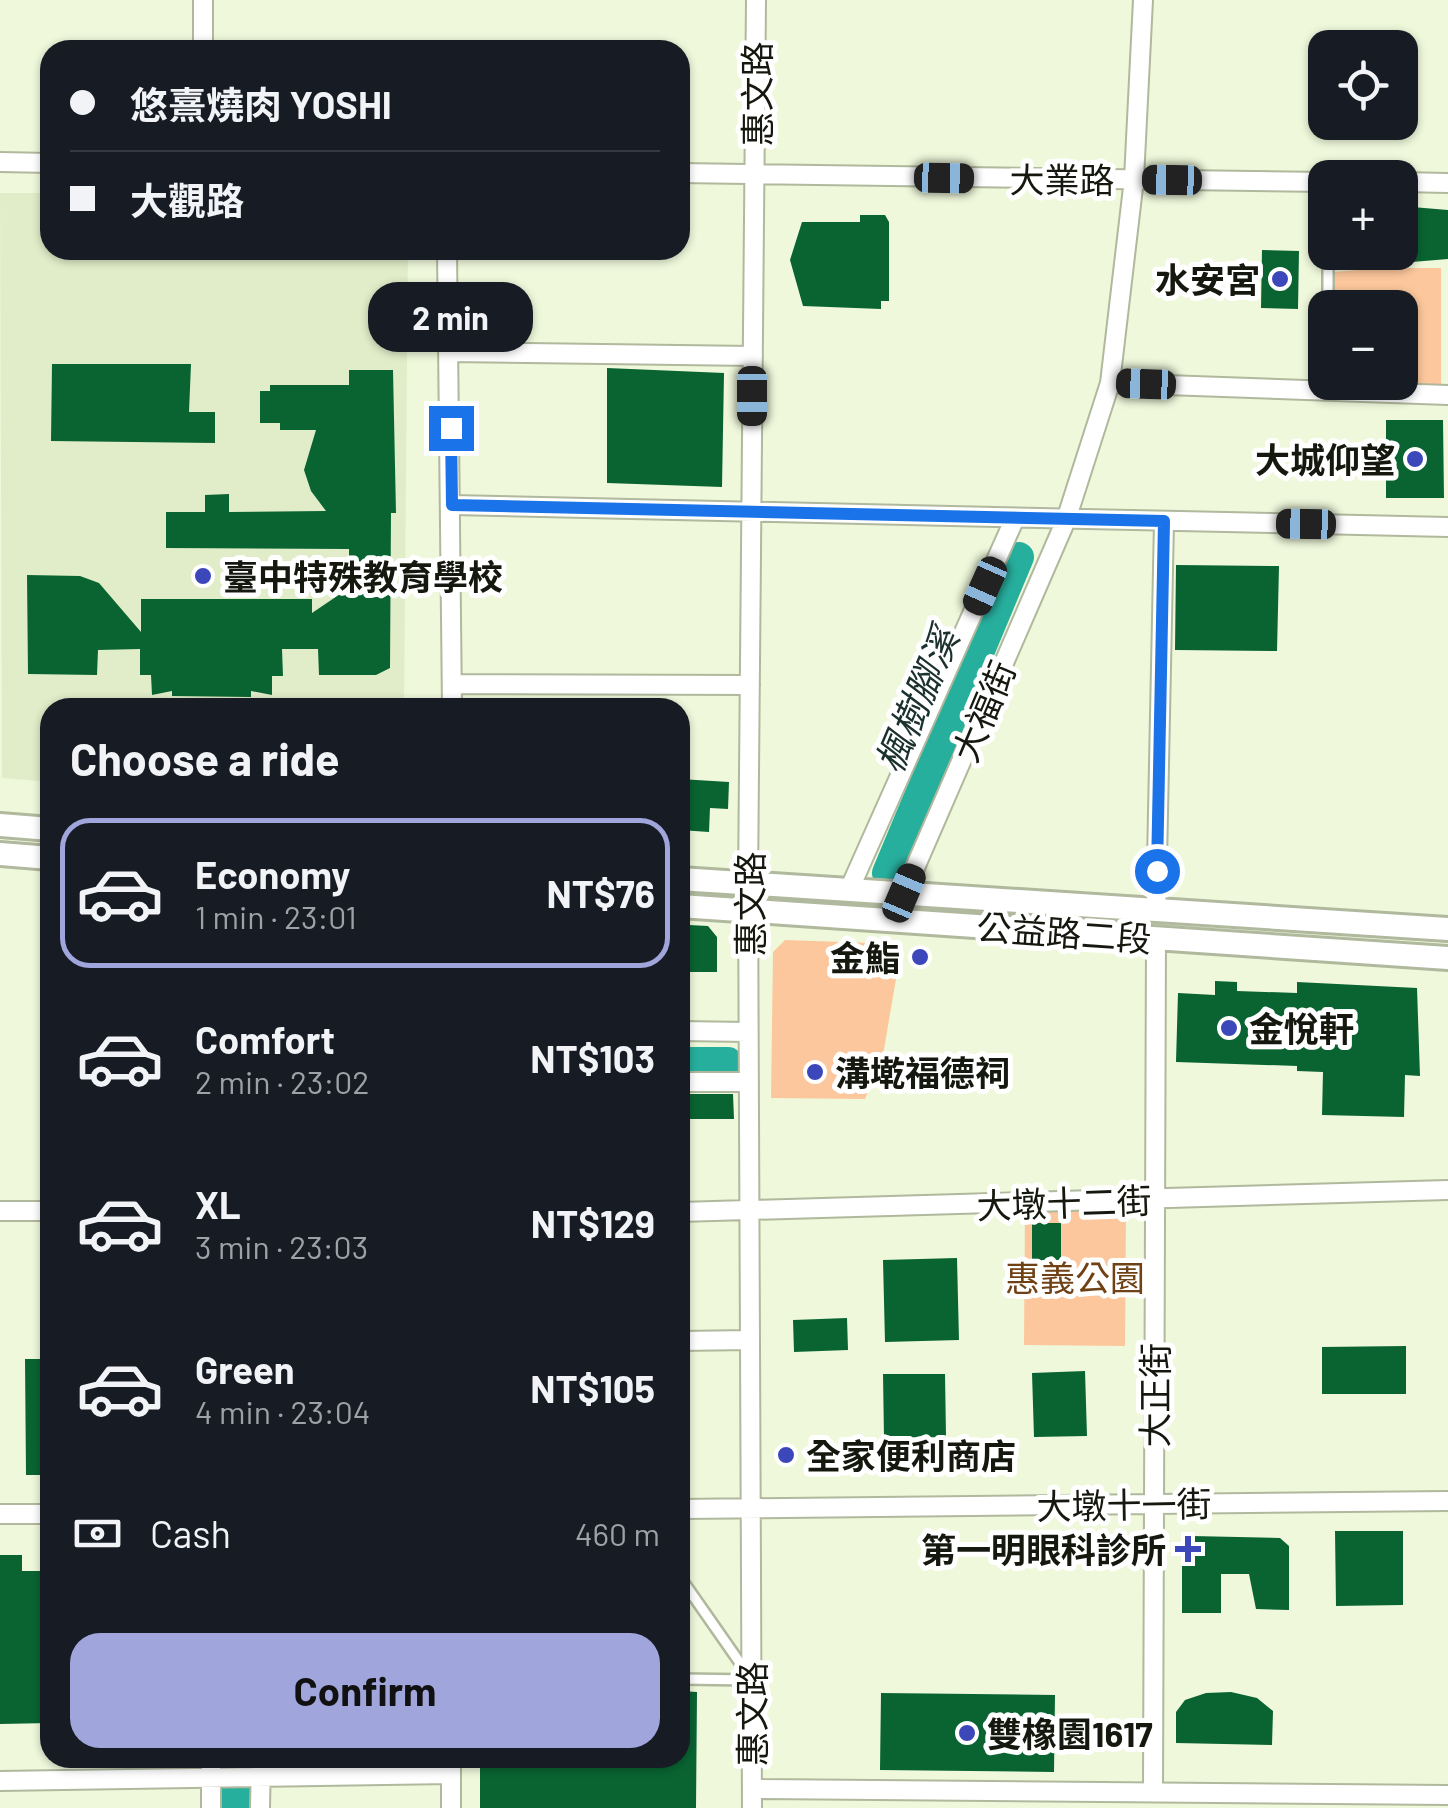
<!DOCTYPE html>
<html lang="en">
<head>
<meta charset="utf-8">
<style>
  body { margin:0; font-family:Barlow,"Noto Sans TC",sans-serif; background:#20242c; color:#f1f3f6; height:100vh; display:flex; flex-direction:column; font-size:38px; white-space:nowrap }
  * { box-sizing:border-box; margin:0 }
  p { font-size:32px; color:#9ea1a6 }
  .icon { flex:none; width:55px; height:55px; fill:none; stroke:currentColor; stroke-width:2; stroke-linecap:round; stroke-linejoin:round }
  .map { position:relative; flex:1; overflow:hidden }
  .side { position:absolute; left:40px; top:698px; width:650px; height:1070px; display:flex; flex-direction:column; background:#171b24; border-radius:30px; box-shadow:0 2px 8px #0004 }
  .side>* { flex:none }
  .hud { position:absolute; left:40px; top:40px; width:650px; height:220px; border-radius:30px; box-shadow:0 2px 8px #0004; display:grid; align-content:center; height:220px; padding:0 30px; background:#171b24 }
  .tools { position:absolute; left:1308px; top:30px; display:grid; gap:20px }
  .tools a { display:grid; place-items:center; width:110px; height:110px; border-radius:20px; background:#171b24; box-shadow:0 2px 8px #0004; font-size:50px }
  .end { position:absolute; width:45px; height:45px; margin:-22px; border:12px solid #1a73e8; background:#fff; box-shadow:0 0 0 5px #fff }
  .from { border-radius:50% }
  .bubble { position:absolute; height:70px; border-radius:30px; background:#171b24; box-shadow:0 2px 8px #0004; font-size:32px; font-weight:700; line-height:70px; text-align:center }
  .car { position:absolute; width:30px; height:60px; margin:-30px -15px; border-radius:12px; box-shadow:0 0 8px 2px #0007; background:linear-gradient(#222 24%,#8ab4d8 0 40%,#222 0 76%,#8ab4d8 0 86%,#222 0) }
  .hud b { display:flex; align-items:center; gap:35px; height:95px; font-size:38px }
  .hud b+b { border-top:2px solid #363941 }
  .hud i { width:25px; height:25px; background:#f1f3f6 }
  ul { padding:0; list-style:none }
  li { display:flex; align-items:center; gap:30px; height:150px; margin:0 20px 15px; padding:0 10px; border:5px solid transparent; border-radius:30px }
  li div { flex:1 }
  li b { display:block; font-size:38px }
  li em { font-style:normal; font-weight:700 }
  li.on { border-color:#a0a6db }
  li>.icon { width:90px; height:90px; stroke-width:1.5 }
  h2 { padding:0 30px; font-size:45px; line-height:120px }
  .pay { display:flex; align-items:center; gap:25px; height:110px; padding:0 30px; font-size:38px }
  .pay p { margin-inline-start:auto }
  .action { display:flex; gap:20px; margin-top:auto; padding:20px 30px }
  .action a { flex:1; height:115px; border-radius:30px; background:#a0a6db; color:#111; font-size:40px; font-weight:700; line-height:115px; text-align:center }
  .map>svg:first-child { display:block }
  .built { fill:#e1edc9 }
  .green { fill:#fcc79c }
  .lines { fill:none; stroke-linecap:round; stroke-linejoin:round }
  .river { stroke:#27af9e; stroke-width:30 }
  .building { fill:#096432 }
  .lane-casing { stroke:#b0b89d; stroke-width:14 }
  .street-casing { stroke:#b0b89d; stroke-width:22 }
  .secondary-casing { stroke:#b0b89d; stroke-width:28 }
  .lane { stroke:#fff; stroke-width:9 }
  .street { stroke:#fff; stroke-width:18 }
  .secondary { stroke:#fff; stroke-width:22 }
  .route { stroke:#1a73e8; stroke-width:12 }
  .poi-dot { fill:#3c47ba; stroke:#fff; stroke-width:4 }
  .labels { text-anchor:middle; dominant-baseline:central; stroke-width:10; stroke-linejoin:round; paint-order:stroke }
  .street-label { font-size:35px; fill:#15180e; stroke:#fff }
  .poi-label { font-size:35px; font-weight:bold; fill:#15180e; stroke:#fff; text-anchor:start }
  .park-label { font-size:35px; fill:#6f4114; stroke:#fff }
  .water-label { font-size:38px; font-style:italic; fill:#1b312d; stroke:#fff }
</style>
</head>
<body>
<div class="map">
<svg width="1448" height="1808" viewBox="0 0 1448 1808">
  <rect width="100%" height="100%" fill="#eff8db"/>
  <path class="built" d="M 0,193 L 50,193 L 50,250 L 408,250 L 404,707 L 50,708 L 50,782 L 2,778 Z"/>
  <path class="green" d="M 1381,268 L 1441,268 L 1441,386 L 1333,385 L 1400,382 L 1400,308 L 1333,307 L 1334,272 Z
    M 785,940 L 902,944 L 883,1055 L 865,1099 L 771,1098 L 773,952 Z
    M 1025,1208 L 1126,1209 L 1125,1346 L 1024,1345 Z"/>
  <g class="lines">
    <path class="river" d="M 887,873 L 1019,557
      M 680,1062 L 728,1062
      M 236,1758 L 236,1808"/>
  </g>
  <path class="building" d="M 1400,206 L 1448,210 L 1448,259 L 1400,263 Z
    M 860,215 L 885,215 L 889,222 L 889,301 L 881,301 L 881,309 L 803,306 L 790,260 L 802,222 L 860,222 Z
    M 1262,250 L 1299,251 L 1298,309 L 1261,308 Z
    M 1336,252 L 1397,252 L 1397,263 L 1336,267 Z
    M 52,364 L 191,364 L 189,412 L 215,412 L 215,443 L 51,441 Z
    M 607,368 L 724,373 L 722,487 L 607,483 Z
    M 349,370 L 393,370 L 396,513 L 391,513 L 390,668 L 376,675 L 319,675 L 318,649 L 282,649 L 283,676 L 272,676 L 272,695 L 251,691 L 251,697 L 172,696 L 172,691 L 152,695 L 151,675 L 140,675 L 140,649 L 98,650 L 97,675 L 28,674 L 27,575 L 80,576 L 99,583 L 141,632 L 141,599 L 312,599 L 312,613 L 349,588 L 349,549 L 166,548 L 166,512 L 205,512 L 205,495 L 229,494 L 229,512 L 326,511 L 311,491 L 304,470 L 316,430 L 280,430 L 280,423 L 260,423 L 260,391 L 270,391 L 270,385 L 349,385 Z
    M 1386,420 L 1443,420 L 1444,498 L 1386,498 Z
    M 1176,565 L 1279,566 L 1277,651 L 1175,650 Z
    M 680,779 L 729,782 L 728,809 L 710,808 L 709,832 L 680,830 Z
    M 689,925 L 708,926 L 717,937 L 717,972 L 688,972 Z
    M 1215,981 L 1237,982 L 1237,991 L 1297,993 L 1297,982 L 1417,988 L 1420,1076 L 1405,1075 L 1404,1117 L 1322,1115 L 1323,1072 L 1297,1071 L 1297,1066 L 1176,1062 L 1178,993 L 1215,995 Z
    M 680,1094 L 733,1094 L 734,1119 L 680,1119 Z
    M 1032,1223 L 1061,1223 L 1061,1277 L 1032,1277 Z
    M 957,1258 L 959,1340 L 885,1342 L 883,1260 Z
    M 847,1318 L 848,1350 L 794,1352 L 793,1320 Z
    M 1406,1346 L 1406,1394 L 1322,1394 L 1322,1347 Z
    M 25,1359 L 50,1359 L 50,1475 L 26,1475 Z
    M 1085,1371 L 1087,1436 L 1034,1437 L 1032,1373 Z
    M 883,1374 L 945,1374 L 946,1437 L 884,1438 Z
    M 1335,1531 L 1403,1531 L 1403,1605 L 1336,1606 Z
    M 1192,1536 L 1280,1538 L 1289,1546 L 1289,1610 L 1256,1609 L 1249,1574 L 1221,1574 L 1221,1613 L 1182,1613 L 1182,1548 Z
    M 0,1555 L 22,1555 L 22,1571 L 50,1571 L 50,1723 L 0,1724 Z
    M 680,1691 L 697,1692 L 696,1808 L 480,1808 L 480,1758 L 680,1758 Z
    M 1231,1692 L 1257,1698 L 1273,1711 L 1272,1745 L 1176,1743 L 1176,1712 L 1185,1700 L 1206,1693 Z
    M 881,1693 L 1055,1695 L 1054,1772 L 880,1770 Z"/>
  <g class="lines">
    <g class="lane-casing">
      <path id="lane" d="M 1328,308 L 1328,252
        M 680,1577 L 747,1673
        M 682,1679 L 751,1680"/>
    </g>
    <g class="street-casing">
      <path id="street" d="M 203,0 L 203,50
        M 0,162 L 50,163
        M 680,173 L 1325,182
        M 1400,182 L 1448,183
        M 447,250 L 452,708
        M 449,352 L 753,356
        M 1110,383 L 1448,395
        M 452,505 L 1448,527
        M 452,684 L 750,685
        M 849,890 L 1015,518
        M 904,893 L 1066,520 L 1110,383 L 1134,179 L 1143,0
        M 1156,910 L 1164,521
        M 680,1031 L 748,1032
        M 680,1082 L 749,1082
        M 0,1211 L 50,1211
        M 680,1212 L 1448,1190
        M 680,1341 L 749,1340
        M 680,1509 L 1448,1501
        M 0,1514 L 50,1514
        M 211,1758 L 211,1808
        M 0,1781 L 451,1774
        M 752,1789 L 1448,1795
        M 1153,1792 L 1156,938
        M 260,1808 L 261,1758
        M 451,1808 L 451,1758
        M 752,1808 L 748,883 L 756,0"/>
    </g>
    <g class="secondary-casing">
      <path id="secondary" d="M 0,825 L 50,829
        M 0,854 L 50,858
        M 680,879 L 1448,929
        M 680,906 L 1448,958"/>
    </g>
    <use href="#lane" class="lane"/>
    <use href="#street" class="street"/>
    <use href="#secondary" class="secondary"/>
  </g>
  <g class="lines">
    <path class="route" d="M 451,428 L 452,505 L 1164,521 L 1157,871"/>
  </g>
  <g class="poi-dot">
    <circle cx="1280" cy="279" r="10"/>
    <circle cx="1415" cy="459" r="10"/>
    <circle cx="203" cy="576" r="10"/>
    <circle cx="920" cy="957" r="10"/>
    <circle cx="1229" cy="1028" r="10"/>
    <circle cx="815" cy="1072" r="10"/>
    <circle cx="786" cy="1455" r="10"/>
    <path d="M1183 1534h10v10h10v10h-10v10h-10v-10h-10v-10h10z"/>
    <circle cx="967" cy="1733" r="10"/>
  </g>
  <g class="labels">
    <g class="street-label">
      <text transform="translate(756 94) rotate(-90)">惠文路</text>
      <text x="1062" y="179">大業路</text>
      <text transform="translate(983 711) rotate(-67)">大福街</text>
      <text transform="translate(749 904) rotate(-90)">惠文路</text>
      <text transform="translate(1064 932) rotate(4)">公益路二段</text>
      <text transform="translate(1064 1202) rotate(-2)">大墩十二街</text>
      <text transform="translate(1154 1395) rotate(-90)">大正街</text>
      <text transform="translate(1124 1504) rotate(-1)">大墩十一街</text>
      <text transform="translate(751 1714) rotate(-90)">惠文路</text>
    </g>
    <g class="poi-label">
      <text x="1260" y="279" text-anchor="end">水安宮</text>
      <text x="1395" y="459" text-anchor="end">大城仰望</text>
      <text x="223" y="576">臺中特殊教育學校</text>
      <text x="900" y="957" text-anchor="end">金鮨</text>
      <text x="1249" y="1028">金悅軒</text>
      <text x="835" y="1072">溝墘福德祠</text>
      <text x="806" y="1455">全家便利商店</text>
      <text x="1166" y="1549" text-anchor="end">第一明眼科診所</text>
      <text x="987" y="1733">雙橡園1617</text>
    </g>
    <g class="park-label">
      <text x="1075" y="1277">惠義公園</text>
    </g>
    <g class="water-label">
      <text transform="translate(916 700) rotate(-67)">楓樹腳溪</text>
    </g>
  </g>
</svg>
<div class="tools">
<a><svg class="icon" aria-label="locate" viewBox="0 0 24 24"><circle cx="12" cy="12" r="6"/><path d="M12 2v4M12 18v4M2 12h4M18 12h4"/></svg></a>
<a>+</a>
<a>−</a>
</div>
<i class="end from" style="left:1157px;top:871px"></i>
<i class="end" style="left:451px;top:428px"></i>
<div class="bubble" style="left:368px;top:282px;width:165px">2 min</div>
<i class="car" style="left:944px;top:178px;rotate:91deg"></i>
<i class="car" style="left:1172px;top:180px;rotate:271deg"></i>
<i class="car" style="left:1146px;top:384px;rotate:272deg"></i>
<i class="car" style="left:752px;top:396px;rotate:180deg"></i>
<i class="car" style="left:1306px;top:524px;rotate:271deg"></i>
<i class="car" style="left:985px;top:586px;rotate:204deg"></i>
<i class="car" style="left:904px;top:893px;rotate:23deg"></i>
<div class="hud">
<b><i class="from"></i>悠熹燒肉 YOSHI</b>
<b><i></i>大觀路</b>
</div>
<section class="side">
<h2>Choose a ride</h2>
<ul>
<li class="on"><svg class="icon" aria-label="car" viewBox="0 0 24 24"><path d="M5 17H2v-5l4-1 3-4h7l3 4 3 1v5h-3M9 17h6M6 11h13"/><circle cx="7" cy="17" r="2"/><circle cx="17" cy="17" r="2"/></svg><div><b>Economy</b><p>1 min · 23:01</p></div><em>NT$76</em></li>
<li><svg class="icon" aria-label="car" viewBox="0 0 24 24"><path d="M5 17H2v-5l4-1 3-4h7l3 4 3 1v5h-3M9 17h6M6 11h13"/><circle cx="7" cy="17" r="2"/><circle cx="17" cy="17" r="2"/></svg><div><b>Comfort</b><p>2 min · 23:02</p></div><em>NT$103</em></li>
<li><svg class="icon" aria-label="car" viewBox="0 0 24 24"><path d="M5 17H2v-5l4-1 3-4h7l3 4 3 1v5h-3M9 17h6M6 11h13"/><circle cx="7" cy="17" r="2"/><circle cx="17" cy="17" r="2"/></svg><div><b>XL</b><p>3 min · 23:03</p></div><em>NT$129</em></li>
<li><svg class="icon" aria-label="car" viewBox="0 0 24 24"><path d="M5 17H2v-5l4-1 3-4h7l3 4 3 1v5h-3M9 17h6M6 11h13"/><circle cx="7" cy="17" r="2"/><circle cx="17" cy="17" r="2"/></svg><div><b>Green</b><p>4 min · 23:04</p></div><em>NT$105</em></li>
</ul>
<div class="pay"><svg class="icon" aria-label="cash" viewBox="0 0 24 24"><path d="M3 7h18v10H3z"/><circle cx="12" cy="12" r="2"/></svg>Cash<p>460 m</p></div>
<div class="action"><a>Confirm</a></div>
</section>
</div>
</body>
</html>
